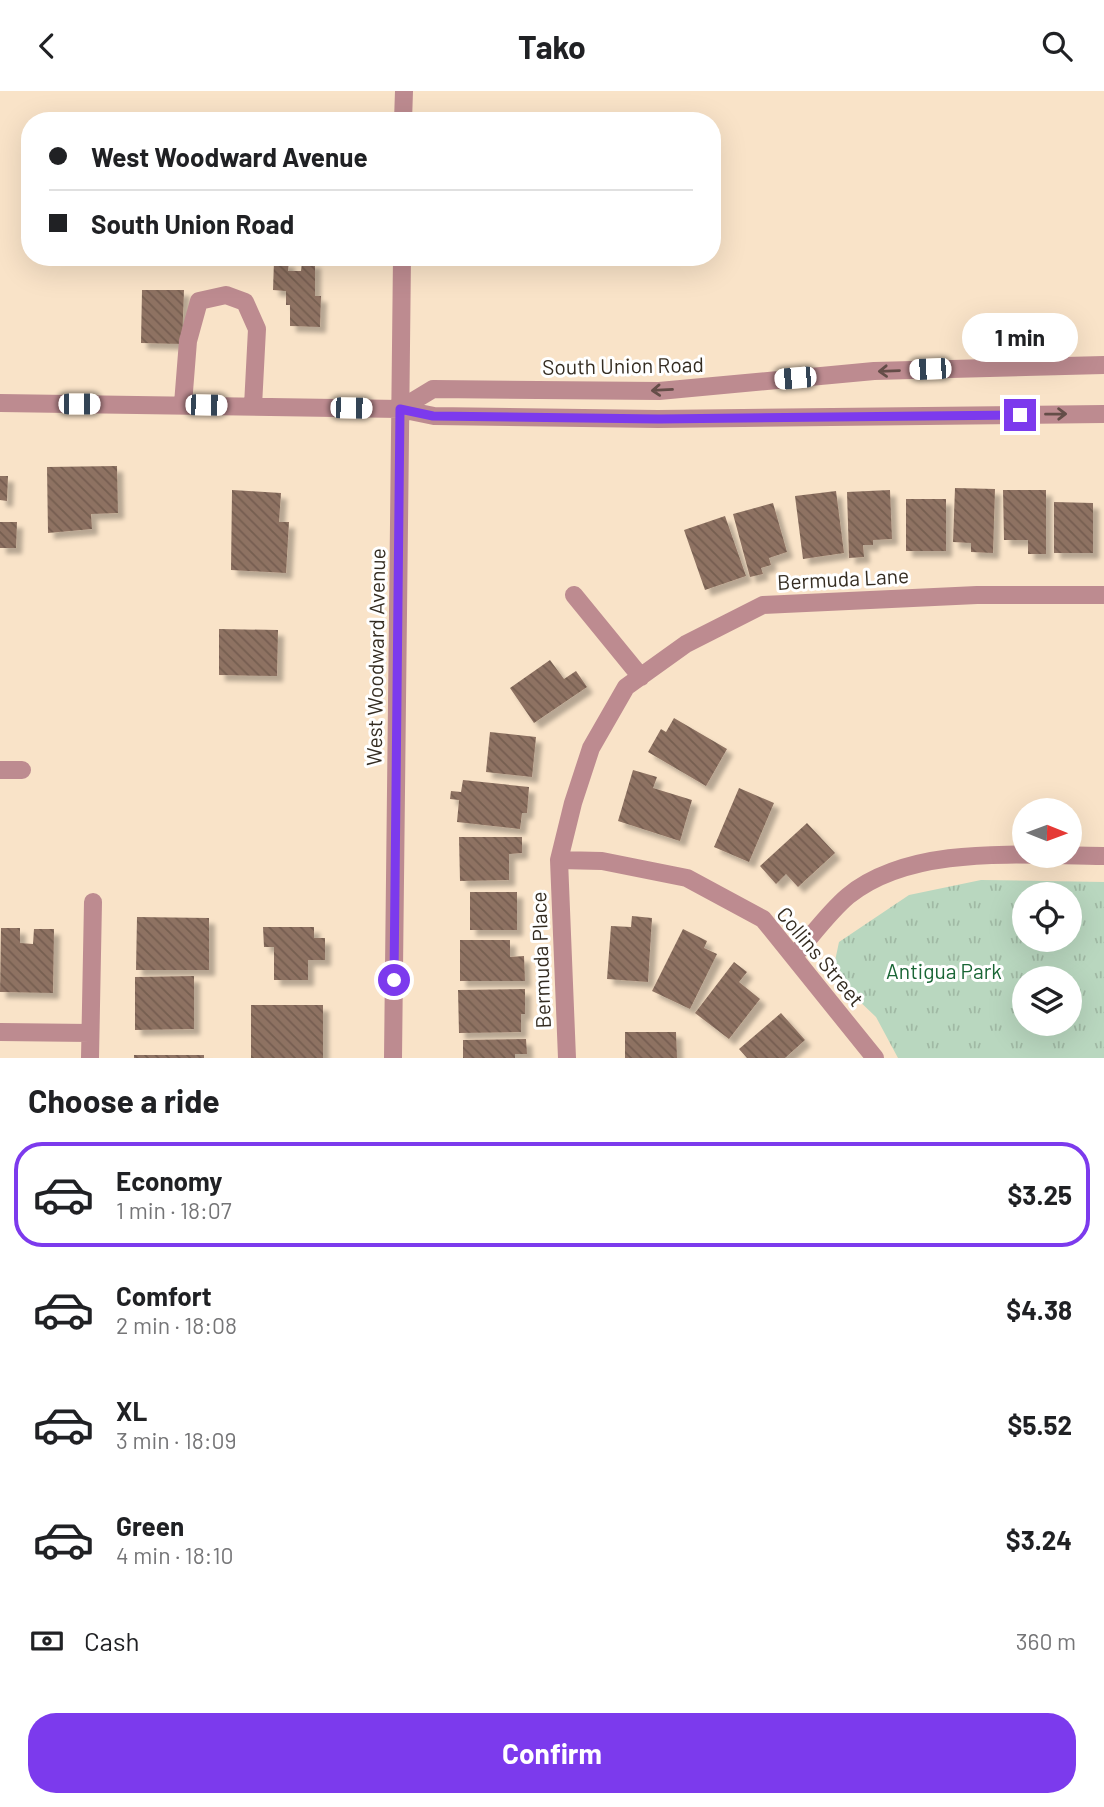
<!DOCTYPE html>
<html lang="en">
<head>
<meta charset="utf-8">
<style>
  body { margin:0; font-family:Barlow,sans-serif; background:#f2f2f2; color:#202124; height:100vh; display:flex; flex-direction:column; font-size:26px; white-space:nowrap }
  * { box-sizing:border-box; margin:0 }
  p { font-size:23px; color:#757577 }
  .icon { flex:none; width:38px; height:38px; fill:none; stroke:currentColor; stroke-width:2; stroke-linecap:round; stroke-linejoin:round }
  .map { position:relative; height:967px; overflow:hidden }
  .sheet { display:flex; flex-direction:column; background:#fff; flex:1 }
  .sheet>* { flex:none }
  .hud { position:absolute; left:21px; top:21px; width:700px; height:154px; border-radius:28px; box-shadow:0 7px 28px #0002; display:grid; align-content:center; height:154px; padding:0 28px; background:#fff }
  .needle { width:46px; rotate:91deg }
  .fabs { position:absolute; left:1012px; top:707px; display:grid; gap:14px }
  .fabs a { display:grid; place-items:center; width:70px; height:70px; border-radius:50%; background:#fff; box-shadow:0 7px 28px #0002; font-size:35px }
  .end { position:absolute; width:32px; height:32px; margin:-16px; border:9px solid #7c3aed; background:#fff; box-shadow:0 0 0 4px #fff }
  .from { border-radius:50% }
  .bubble { position:absolute; height:49px; border-radius:24px; background:#fff; box-shadow:0 7px 28px #0002; font-size:23px; font-weight:700; line-height:49px; text-align:center }
  .car { position:absolute; width:21px; height:42px; margin:-21px -10px; border-radius:9px; box-shadow:0 0 5px 2px #0007; background:linear-gradient(#fff 24%,#345 0 40%,#fff 0 76%,#345 0 86%,#fff 0) }
  .hud b { display:flex; align-items:center; gap:24px; height:66px; font-size:26px }
  .hud b+b { border-top:2px solid #e0e0e0 }
  .hud i { width:18px; height:18px; background:#202124 }
  ul { padding:0; list-style:none }
  li { display:flex; align-items:center; gap:21px; height:105px; margin:0 14px 10px; padding:0 14px; border:4px solid transparent; border-radius:28px }
  li div { flex:1 }
  li b { display:block; font-size:26px }
  li em { font-style:normal; font-weight:700 }
  li.selected { border-color:#7c3aed }
  li>.icon { width:63px; height:63px; stroke-width:1.5 }
  h2 { padding:0 28px; font-size:32px; line-height:84px }
  .pay { display:flex; align-items:center; gap:18px; height:77px; padding:0 28px; font-size:26px }
  .pay p { margin-inline-start:auto }
  .action { display:flex; gap:14px; margin-top:auto; padding:14px 28px }
  .action a { flex:1; height:80px; border-radius:28px; background:#7c3aed; color:#fff; font-size:28px; font-weight:700; line-height:80px; text-align:center }
  header { display:flex; justify-content:space-between; align-items:center; height:91px; padding:0 28px; background:#fff; font-size:32px; font-weight:700 }
  .map>svg:first-child { display:block }
  .park { fill:url(#park-tufts); fill-rule:evenodd }
  .building { fill:url(#building-back-hatch); filter:url(#shadow) }
  .lines { fill:none; stroke-linecap:round; stroke-linejoin:round }
  .minor { stroke:#bd8b90; stroke-width:18 }
  .oneway { stroke:#644d48 }
  .route { stroke:#7c3aed; stroke-width:9 }
  .labels { text-anchor:middle; dominant-baseline:central; stroke-width:6; stroke-linejoin:round; paint-order:stroke }
  .street-label { font-size:21px; fill:#342c21; stroke:#fff }
  .park-label { font-size:21px; fill:#1a6636; stroke:#fff }
</style>
</head>
<body>
<header><svg class="icon" aria-label="back" viewBox="0 0 24 24"><path d="M15 5l-7 7 7 7"/></svg>Tako<svg class="icon" aria-label="search" viewBox="0 0 24 24"><circle cx="10" cy="10" r="6"/><path d="M15 15l6 6"/></svg></header>
<div class="map">
<svg width="1104" height="967" viewBox="0 0 1104 967">
  <defs>
    <pattern id="park-tufts" width="24" height="20" patternUnits="userSpaceOnUse" patternTransform="scale(1.75)"><rect width="24" height="20" fill="#b9d7bf"/><path d="M3 7l-1-3M5 7V3M7 7l1-3M15 17l-1-3M17 17v-4M19 17l1-3" fill="none" stroke="#a0b9a4"/></pattern>
    <pattern id="building-back-hatch" width="6" height="6" patternUnits="userSpaceOnUse" patternTransform="scale(1.75)"><rect width="6" height="6" fill="#8e7262"/><path d="M-1 5l2 2M0 0l6 6M5-1l2 2" fill="none" stroke="#755e50"/></pattern>
    <filter id="shadow"><feDropShadow dx="6" dy="6" stdDeviation="2" flood-color="#0004"/></filter>
  </defs>
  <rect width="100%" height="100%" fill="#f9e3c8"/>
  <path class="park" d="M 981,789 L 1104,791 L 1104,967 L 898,967 L 876,926 L 832,884 L 839,851 L 909,804 ZM 1024,803 L 1069,803 L 1069,849 L 1024,849 ZM 1024,887 L 1069,887 L 1069,933 L 1024,933 Z"/>
  <path class="building" d="M 274,170 L 289,170 L 288,180 L 301,180 L 302,171 L 315,171 L 315,205 L 321,205 L 320,236 L 290,235 L 290,214 L 286,214 L 286,200 L 273,199 Z
    M 142,199 L 184,199 L 182,253 L 141,252 Z
    M 117,375 L 118,422 L 91,423 L 92,438 L 48,442 L 47,376 Z
    M 0,385 L 8,385 L 7,410 L 0,409 Z
    M 955,397 L 995,398 L 993,462 L 971,461 L 971,452 L 953,451 Z
    M 232,399 L 281,402 L 279,431 L 289,431 L 286,482 L 231,479 Z
    M 890,399 L 892,448 L 873,449 L 873,454 L 863,454 L 864,466 L 849,467 L 847,401 Z
    M 1003,399 L 1046,399 L 1046,463 L 1028,463 L 1028,449 L 1004,449 Z
    M 836,400 L 844,462 L 803,468 L 795,405 Z
    M 906,408 L 946,408 L 946,460 L 906,460 Z
    M 1054,411 L 1093,412 L 1093,462 L 1054,462 Z
    M 773,412 L 787,461 L 769,467 L 771,474 L 761,477 L 763,483 L 750,486 L 733,423 Z
    M 725,425 L 746,485 L 705,499 L 684,439 Z
    M 0,431 L 17,431 L 16,457 L 0,457 Z
    M 219,538 L 278,539 L 277,585 L 219,584 Z
    M 550,569 L 564,588 L 576,580 L 587,596 L 534,632 L 510,597 Z
    M 674,627 L 727,658 L 706,695 L 648,661 L 661,638 L 666,641 Z
    M 490,641 L 536,646 L 532,686 L 486,681 Z
    M 633,679 L 657,686 L 653,697 L 692,709 L 680,750 L 618,730 Z
    M 463,689 L 529,696 L 527,722 L 522,722 L 520,738 L 457,731 L 459,709 L 450,708 L 451,700 L 461,701 Z
    M 739,697 L 774,712 L 749,771 L 714,756 Z
    M 807,732 L 835,762 L 798,796 L 786,783 L 776,793 L 760,775 Z
    M 459,746 L 522,746 L 522,762 L 509,763 L 509,789 L 460,790 Z
    M 470,801 L 517,801 L 517,839 L 470,839 Z
    M 632,825 L 652,827 L 648,891 L 607,888 L 611,835 L 631,836 Z
    M 137,826 L 209,827 L 209,879 L 136,879 Z
    M 263,836 L 314,836 L 314,847 L 325,847 L 325,869 L 308,869 L 308,889 L 274,889 L 274,856 L 264,856 Z
    M 1,837 L 20,837 L 20,852 L 33,853 L 34,838 L 54,838 L 53,902 L 0,901 Z
    M 683,838 L 707,850 L 704,857 L 717,863 L 690,918 L 652,900 Z
    M 460,849 L 510,849 L 510,866 L 524,865 L 525,890 L 460,890 Z
    M 734,871 L 747,881 L 739,891 L 760,908 L 729,948 L 695,922 Z
    M 194,885 L 194,938 L 135,939 L 135,886 Z
    M 525,898 L 525,923 L 521,923 L 521,941 L 459,942 L 458,899 Z
    M 251,914 L 323,914 L 323,967 L 251,967 Z
    M 781,922 L 805,949 L 785,967 L 747,967 L 739,958 Z
    M 625,941 L 676,941 L 677,967 L 625,967 Z
    M 526,948 L 527,963 L 515,963 L 515,967 L 463,967 L 463,949 Z
    M 134,964 L 204,964 L 204,967 L 134,967 Z"/>
  <g class="lines">
    <path class="minor" d="M 403,30 L 404,0
      M 0,312 L 400,318 L 434,325 L 658,328 L 1104,323
      M 183,313 L 188,250 L 199,210 L 226,204 L 245,211 L 257,238 L 253,315
      M 400,318 L 433,298 L 659,300 L 874,280 L 1104,274
      M 574,504 L 641,586
      M 0,679 L 22,679
      M 559,769 L 602,770 L 687,787 L 763,828 L 875,967
      M 794,865 C 811,846 828,822 848,805 C 913,752 1025,765 1104,765
      M 0,941 L 90,942
      M 90,967 L 93,811
      M 393,967 L 402,166
      M 567,967 L 559,769 L 573,712 L 591,657 L 626,596 L 686,553 L 763,514 L 977,504 L 1104,504"/>
  </g>
  <defs><path id="oneway-shaft" d="M-6 0H5M1.5-3L5.5 0L1.5 3" fill="none" stroke-width="1.6" stroke-linecap="round" stroke-linejoin="round" transform="scale(1.75)"/></defs>
  <g class="oneway">
    <use href="#oneway-shaft" transform="translate(889 280) rotate(178)"/>
    <use href="#oneway-shaft" transform="translate(662 299) rotate(177)"/>
    <use href="#oneway-shaft" transform="translate(1056 323) rotate(-1)"/>
  </g>
  <g class="lines">
    <path class="route" d="M 394,889 L 400,318 L 433,325 L 659,328 L 1020,324"/>
  </g>
  <g class="labels">
    <g class="street-label">
      <text transform="translate(623 274) rotate(-1)">South Union Road</text>
      <text transform="translate(843 487) rotate(-3)">Bermuda Lane</text>
      <text transform="translate(375 566) rotate(-89)">West Woodward Avenue</text>
      <text transform="translate(821 865) rotate(50)">Collins Street</text>
      <text transform="translate(540 869) rotate(-92)">Bermuda Place</text>
    </g>
    <g class="park-label">
      <text x="944" y="879">Antigua Park</text>
    </g>
  </g>
</svg>
<div class="fabs">
<a><svg class="needle" viewBox="-14 -14 28 28"><path d="M0-13l5 13h-10z" fill="#e53935"/><path d="M0 13l5-13h-10z" fill="#757577"/></svg></a>
<a><svg class="icon" aria-label="locate" viewBox="0 0 24 24"><circle cx="12" cy="12" r="6"/><path d="M12 2v4M12 18v4M2 12h4M18 12h4"/></svg></a>
<a><svg class="icon" aria-label="layers" viewBox="0 0 24 24"><path d="M12 4l9 5-9 5-9-5zM3 14l9 5 9-5"/></svg></a>
</div>
<i class="end from" style="left:394px;top:889px"></i>
<i class="end" style="left:1020px;top:324px"></i>
<div class="bubble" style="left:962px;top:222px;width:116px">1 min</div>
<i class="car" style="left:930px;top:278px;rotate:268deg"></i>
<i class="car" style="left:795px;top:287px;rotate:265deg"></i>
<i class="car" style="left:79px;top:313px;rotate:90deg"></i>
<i class="car" style="left:206px;top:314px;rotate:91deg"></i>
<i class="car" style="left:351px;top:317px;rotate:91deg"></i>
<div class="hud">
<b><i class="from"></i>West Woodward Avenue</b>
<b><i></i>South Union Road</b>
</div>
</div>
<section class="sheet">
<h2>Choose a ride</h2>
<ul>
<li class="selected"><svg class="icon" aria-label="car" viewBox="0 0 24 24"><path d="M5 17H2v-5l4-1 3-4h7l3 4 3 1v5h-3M9 17h6M6 11h13"/><circle cx="7" cy="17" r="2"/><circle cx="17" cy="17" r="2"/></svg><div><b>Economy</b><p>1 min · 18:07</p></div><em>$3.25</em></li>
<li><svg class="icon" aria-label="car" viewBox="0 0 24 24"><path d="M5 17H2v-5l4-1 3-4h7l3 4 3 1v5h-3M9 17h6M6 11h13"/><circle cx="7" cy="17" r="2"/><circle cx="17" cy="17" r="2"/></svg><div><b>Comfort</b><p>2 min · 18:08</p></div><em>$4.38</em></li>
<li><svg class="icon" aria-label="car" viewBox="0 0 24 24"><path d="M5 17H2v-5l4-1 3-4h7l3 4 3 1v5h-3M9 17h6M6 11h13"/><circle cx="7" cy="17" r="2"/><circle cx="17" cy="17" r="2"/></svg><div><b>XL</b><p>3 min · 18:09</p></div><em>$5.52</em></li>
<li><svg class="icon" aria-label="car" viewBox="0 0 24 24"><path d="M5 17H2v-5l4-1 3-4h7l3 4 3 1v5h-3M9 17h6M6 11h13"/><circle cx="7" cy="17" r="2"/><circle cx="17" cy="17" r="2"/></svg><div><b>Green</b><p>4 min · 18:10</p></div><em>$3.24</em></li>
</ul>
<div class="pay"><svg class="icon" aria-label="cash" viewBox="0 0 24 24"><path d="M3 7h18v10H3z"/><circle cx="12" cy="12" r="2"/></svg>Cash<p>360 m</p></div>
<div class="action"><a>Confirm</a></div>
</section>
</body>
</html>
